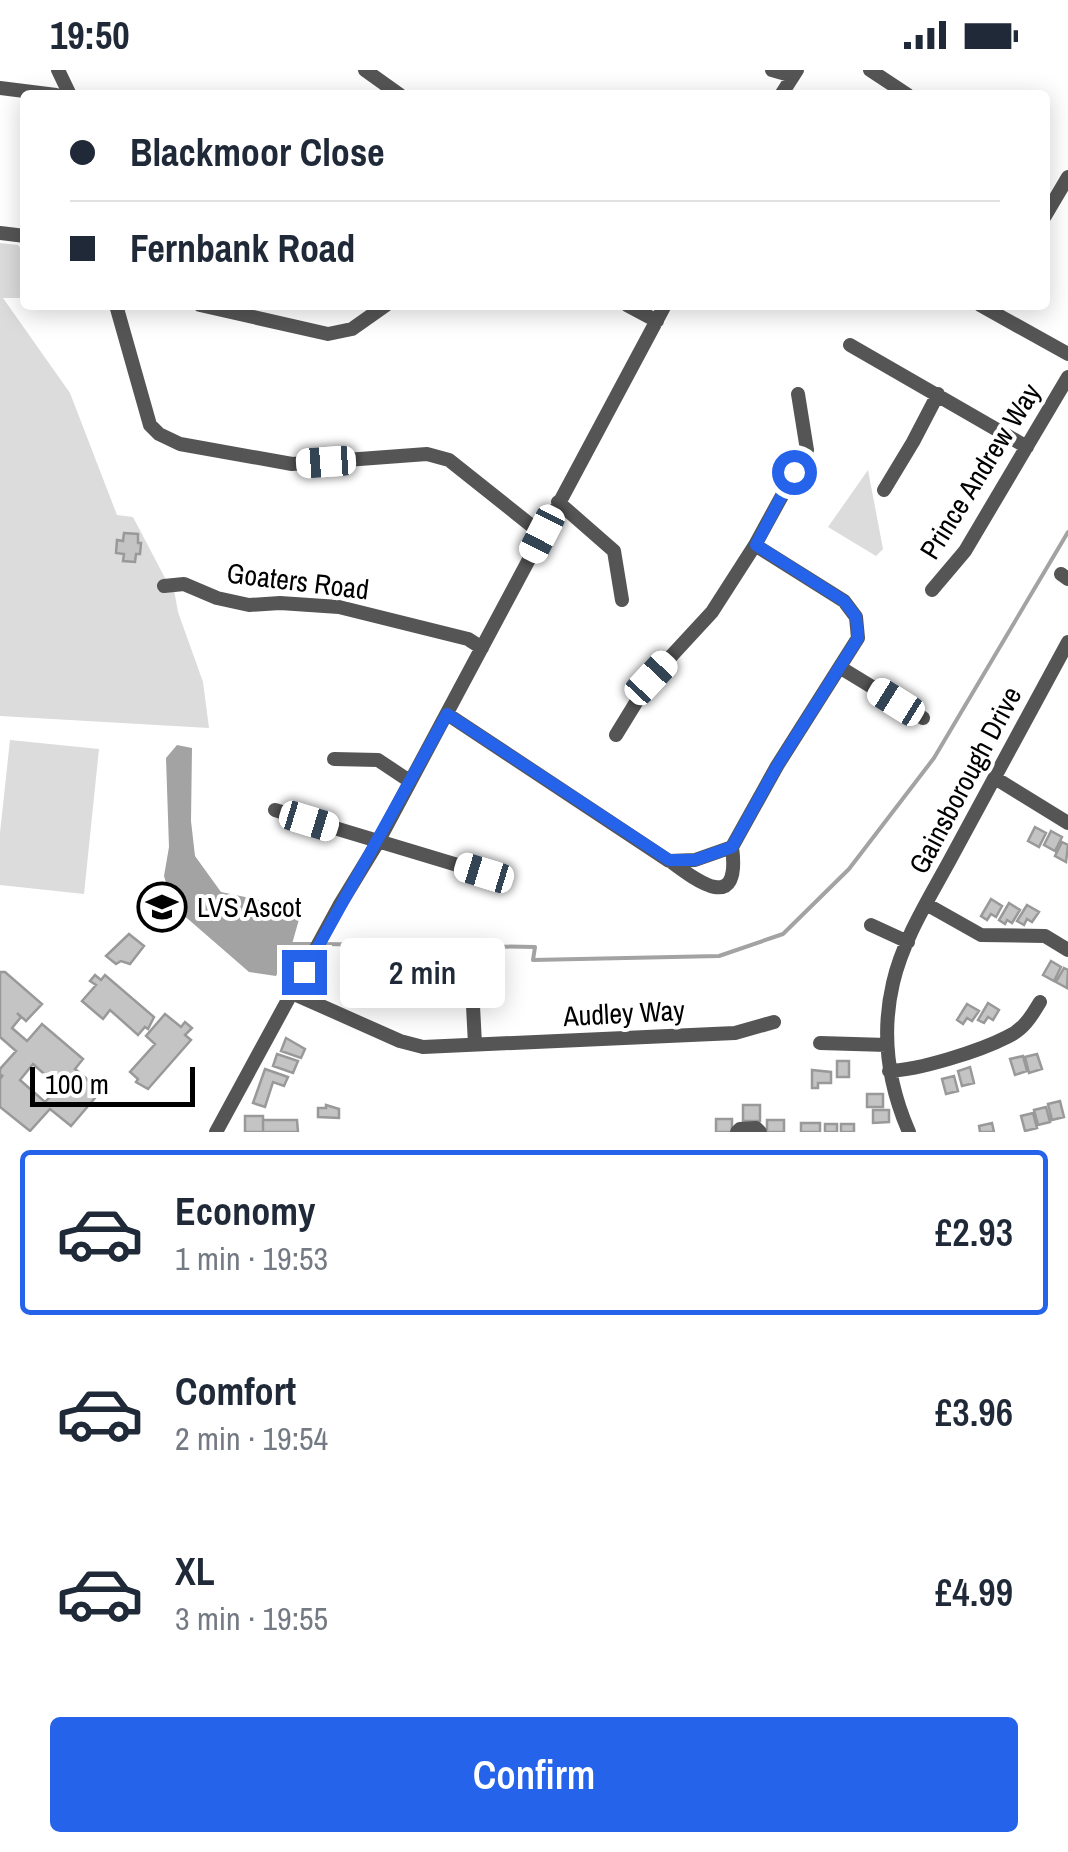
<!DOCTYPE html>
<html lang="en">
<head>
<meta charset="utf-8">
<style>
  body { margin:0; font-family:"Archivo Narrow",sans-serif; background:#f2f2f3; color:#1f2937; height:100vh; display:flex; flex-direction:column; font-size:38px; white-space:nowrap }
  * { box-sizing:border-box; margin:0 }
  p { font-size:32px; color:#747a83 }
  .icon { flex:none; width:55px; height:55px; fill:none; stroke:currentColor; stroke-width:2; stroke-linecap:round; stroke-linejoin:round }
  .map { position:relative; height:1062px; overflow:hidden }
  .drawer { display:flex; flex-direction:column; background:#fff; flex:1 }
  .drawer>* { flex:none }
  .banner { position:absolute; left:20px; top:20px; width:1030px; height:220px; border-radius:10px; box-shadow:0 5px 25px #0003; display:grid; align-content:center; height:220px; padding:0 50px; background:#fff }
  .scale { position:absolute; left:30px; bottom:25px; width:165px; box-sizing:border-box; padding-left:10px; border:5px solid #000; border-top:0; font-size:28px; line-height:35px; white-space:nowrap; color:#000; -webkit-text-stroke:8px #fff; paint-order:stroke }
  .end { position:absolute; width:45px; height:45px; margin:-22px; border:12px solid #2563eb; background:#fff; box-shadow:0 0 0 5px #fff }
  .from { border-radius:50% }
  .bubble { position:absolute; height:70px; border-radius:10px; background:#fff; box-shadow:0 5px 25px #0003; font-size:32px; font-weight:600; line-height:70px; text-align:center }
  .car { position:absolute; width:30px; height:60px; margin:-30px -15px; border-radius:12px; box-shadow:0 0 8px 2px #0007; background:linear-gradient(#fff 24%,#345 0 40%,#fff 0 76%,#345 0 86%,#fff 0) }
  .banner b { display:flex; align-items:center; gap:35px; height:95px; font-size:38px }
  .banner b+b { border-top:2px solid #e0e1e3 }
  .banner i { width:25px; height:25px; background:#1f2937 }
  ul { padding:18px 0 0; list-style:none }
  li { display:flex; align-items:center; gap:30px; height:165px; margin:0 20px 15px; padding:0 30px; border:5px solid transparent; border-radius:10px }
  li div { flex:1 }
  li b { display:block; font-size:38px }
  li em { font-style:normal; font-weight:600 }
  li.current { border-color:#2563eb }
  li>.icon { width:90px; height:90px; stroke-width:1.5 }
  .cta { display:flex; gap:20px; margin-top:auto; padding:20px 50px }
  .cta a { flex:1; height:115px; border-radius:10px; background:#2563eb; color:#fff; font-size:40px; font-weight:600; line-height:115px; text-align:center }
  .status { display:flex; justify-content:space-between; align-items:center; height:70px; padding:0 50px; background:#fff; direction:ltr }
  .status svg { height:28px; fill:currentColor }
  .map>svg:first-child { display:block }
  .green { fill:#dcdcdc }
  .water { fill:#a3a3a3 }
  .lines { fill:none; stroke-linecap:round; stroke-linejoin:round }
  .stream { stroke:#a3a3a3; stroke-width:4 }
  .building { fill:#c4c4c4; stroke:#999; stroke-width:2.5; fill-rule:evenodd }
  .minor { stroke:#555; stroke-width:14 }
  .route { stroke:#2563eb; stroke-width:12 }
  .labels { text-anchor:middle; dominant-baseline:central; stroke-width:8; stroke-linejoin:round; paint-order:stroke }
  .street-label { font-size:28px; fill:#000; stroke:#fff }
  .poi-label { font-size:28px; fill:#000; stroke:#fff; text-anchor:start }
</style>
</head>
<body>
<div class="status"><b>19:50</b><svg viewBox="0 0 49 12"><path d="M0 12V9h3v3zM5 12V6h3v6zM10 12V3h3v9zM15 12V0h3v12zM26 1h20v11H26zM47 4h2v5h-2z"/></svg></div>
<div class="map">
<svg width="1068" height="1062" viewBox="0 0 1068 1062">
  <rect width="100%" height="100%" fill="#fff"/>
  <path class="green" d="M 0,173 L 18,175 L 25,185 L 25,228 L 3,228 L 70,323 L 117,445 L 133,447 L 165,508 L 173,514 L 178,542 L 203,612 L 209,658 L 0,646 Z
    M 868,400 L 883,479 L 876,486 L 828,457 Z
    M 10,670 L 99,679 L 84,824 L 0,815 L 0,763 Z"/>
  <path class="water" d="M 177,675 L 192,678 L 191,751 L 195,786 L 221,822 L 302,839 L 292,874 L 276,906 L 249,902 L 173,836 L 164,806 L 169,777 L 166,688 Z"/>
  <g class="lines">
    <path class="stream" d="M 292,874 L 312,874
      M 321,874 L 535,877 L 533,890 L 719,886 L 783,864 L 849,799 L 934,688 L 1068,462"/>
  </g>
  <path class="building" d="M 124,463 L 138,464 L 138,473 L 141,473 L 140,484 L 136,484 L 135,492 L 123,491 L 124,484 L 116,483 L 117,470 L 123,471 Z
    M 1035,757 L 1046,763 L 1039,777 L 1028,771 Z
    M 1051,761 L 1062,767 L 1055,781 L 1044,775 Z
    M 1062,772 L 1068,775 L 1066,792 L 1055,786 Z
    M 991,829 L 1002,836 L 996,847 L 991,844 L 987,850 L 981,846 Z
    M 1009,833 L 1020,840 L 1012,853 L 1007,850 L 1005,854 L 999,850 Z
    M 1027,835 L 1039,842 L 1032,852 L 1027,849 L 1024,855 L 1017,851 Z
    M 129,864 L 144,876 L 130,894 L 121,891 L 116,894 L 106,886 Z
    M 1051,891 L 1061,897 L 1054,911 L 1043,905 Z
    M 1064,898 L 1068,900 L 1067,918 L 1056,912 Z
    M 0,902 L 5,902 L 42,934 L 26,951 L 17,943 L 21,947 L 12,958 L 27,971 L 42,954 L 83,989 L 75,999 L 101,1021 L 71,1056 L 50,1039 L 30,1061 L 0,1037 L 0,1009 L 3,1005 L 0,1007 L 0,999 L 16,981 L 0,967 ZM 33,994 L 59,1017 L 45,1032 L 20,1010 Z
    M 95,905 L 101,910 L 105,905 L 154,947 L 148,959 L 145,957 L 138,965 L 110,940 L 103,949 L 82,931 L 96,915 L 90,911 Z
    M 988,933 L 999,940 L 993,950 L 988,947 L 984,953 L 978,950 Z
    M 967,934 L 979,941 L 972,951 L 967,948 L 963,954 L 957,950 Z
    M 165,944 L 181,957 L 185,952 L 192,958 L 185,965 L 191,970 L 148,1019 L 136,1012 L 138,1009 L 130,1002 L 155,974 L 146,966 Z
    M 286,968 L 305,979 L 301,988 L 281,981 Z
    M 277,984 L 298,991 L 293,1003 L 273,996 Z
    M 1037,984 L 1042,999 L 1029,1003 L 1025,987 Z
    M 1023,986 L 1027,1001 L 1015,1005 L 1010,989 Z
    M 837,991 L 849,991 L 849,1007 L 837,1007 Z
    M 970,997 L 974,1013 L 962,1016 L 958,1001 Z
    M 265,999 L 288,1007 L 284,1016 L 273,1012 L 265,1037 L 253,1033 Z
    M 812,1000 L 831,1002 L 831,1013 L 818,1013 L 818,1018 L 812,1018 Z
    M 954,1006 L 958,1021 L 946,1024 L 942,1009 Z
    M 867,1024 L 883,1024 L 883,1037 L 867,1037 Z
    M 1060,1031 L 1064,1047 L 1052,1050 L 1048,1034 Z
    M 326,1035 L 339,1039 L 339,1048 L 318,1047 L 318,1038 L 326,1038 Z
    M 743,1035 L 760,1035 L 760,1051 L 743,1051 Z
    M 1046,1037 L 1050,1052 L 1038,1055 L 1034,1040 Z
    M 873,1040 L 889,1040 L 889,1052 L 873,1053 Z
    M 1033,1043 L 1037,1058 L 1025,1061 L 1021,1046 Z
    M 245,1046 L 263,1046 L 263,1062 L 245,1062 Z
    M 716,1049 L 732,1049 L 732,1062 L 716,1062 Z
    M 263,1050 L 297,1050 L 298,1062 L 263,1062 Z
    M 767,1050 L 784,1050 L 784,1062 L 767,1062 Z
    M 801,1053 L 820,1053 L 820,1062 L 801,1062 Z
    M 992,1053 L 994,1062 L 980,1062 L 979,1056 Z
    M 825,1054 L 837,1054 L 837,1062 L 825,1062 Z
    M 841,1054 L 854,1054 L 854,1062 L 841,1062 Z"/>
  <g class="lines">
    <path class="minor" d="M 58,0 L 70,25
      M 365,0 L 400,25
      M 772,0 L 793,6
      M 870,0 L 908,25
      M 0,18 L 56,25
      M 781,25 L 797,0
      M 1045,146 L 1068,107
      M 0,163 L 25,166
      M 116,235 L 150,355 L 159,364 L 180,374 L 292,394 L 427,384 L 449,390 L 542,464
      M 200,235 L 328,264 L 352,259 L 386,235
      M 627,235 L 657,251
      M 980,235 L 1068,284
      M 850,275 L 1027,377
      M 884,420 L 913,372 L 938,324
      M 558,432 L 614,481 L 622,530
      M 1061,504 L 1068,509
      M 164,516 L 184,514 L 217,528 L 249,535 L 280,533 L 339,537 L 468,569 L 482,578
      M 932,520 L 965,481 L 1068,307
      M 841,598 L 923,648
      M 447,644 L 669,791 L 695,790 L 732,777 L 777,696 L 858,568 L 856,547 L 844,531 L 755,475
      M 616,665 L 651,608 L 712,542 L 755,475 L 807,380 L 798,324
      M 334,689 L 378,690 L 408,710
      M 995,708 L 1068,753
      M 275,740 L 484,803
      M 670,791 C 698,812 741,844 732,777
      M 926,834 L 981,865 L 1045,866 L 1068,880
      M 871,855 L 908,872
      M 472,917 L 475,974
      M 292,923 L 400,971 L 423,977 L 735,963 L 774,952
      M 820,973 L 887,975
      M 889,1001 C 919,1000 980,981 1007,967 C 1023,960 1031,947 1040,932
      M 216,1062 L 339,836 L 378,772 L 665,235
      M 737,1062 L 740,1059 L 756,1058 L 760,1062
      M 909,1062 C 888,1014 881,964 893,913 C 903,869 930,827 951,788 C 990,716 1029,644 1068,572"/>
  </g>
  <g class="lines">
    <path class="route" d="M 304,902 L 447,644 L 669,790 L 695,790 L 732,777 L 777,696 L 858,568 L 856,547 L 844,531 L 756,475 L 794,402"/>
  </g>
  <defs>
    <g id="school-ring" transform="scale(2.5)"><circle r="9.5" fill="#fff" stroke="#000" stroke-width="1.5"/><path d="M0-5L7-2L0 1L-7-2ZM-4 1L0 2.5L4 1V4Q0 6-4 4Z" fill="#000"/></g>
  </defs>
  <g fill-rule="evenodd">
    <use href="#school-ring" x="162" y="837"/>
  </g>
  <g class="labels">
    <g class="street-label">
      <text transform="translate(980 401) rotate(-58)">Prince Andrew Way</text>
      <text transform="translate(298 511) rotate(7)">Goaters Road</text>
      <text transform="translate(965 710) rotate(-62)">Gainsborough Drive</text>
      <text transform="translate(624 943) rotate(-3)">Audley Way</text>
    </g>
    <g class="poi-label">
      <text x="197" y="837">LVS Ascot</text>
    </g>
  </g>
</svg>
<div class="scale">100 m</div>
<i class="end from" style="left:794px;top:402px"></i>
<i class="end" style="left:304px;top:902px"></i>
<div class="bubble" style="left:340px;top:868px;width:165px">2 min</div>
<i class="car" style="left:326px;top:392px;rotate:266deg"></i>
<i class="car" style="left:542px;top:464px;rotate:207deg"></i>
<i class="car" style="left:651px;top:608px;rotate:43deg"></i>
<i class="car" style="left:896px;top:632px;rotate:302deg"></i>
<i class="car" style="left:309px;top:751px;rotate:107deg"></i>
<i class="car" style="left:484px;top:803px;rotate:287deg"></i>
<div class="banner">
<b><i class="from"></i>Blackmoor Close</b>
<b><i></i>Fernbank Road</b>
</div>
</div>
<section class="drawer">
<ul>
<li class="current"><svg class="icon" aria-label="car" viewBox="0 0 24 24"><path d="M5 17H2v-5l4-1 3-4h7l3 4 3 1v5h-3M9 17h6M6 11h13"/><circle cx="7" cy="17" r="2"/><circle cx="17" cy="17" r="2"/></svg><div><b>Economy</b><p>1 min · 19:53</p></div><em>£2.93</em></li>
<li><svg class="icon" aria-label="car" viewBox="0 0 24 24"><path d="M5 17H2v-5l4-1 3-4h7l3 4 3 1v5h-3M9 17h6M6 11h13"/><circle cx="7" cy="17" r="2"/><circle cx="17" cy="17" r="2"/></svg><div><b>Comfort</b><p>2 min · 19:54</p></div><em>£3.96</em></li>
<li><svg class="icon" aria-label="car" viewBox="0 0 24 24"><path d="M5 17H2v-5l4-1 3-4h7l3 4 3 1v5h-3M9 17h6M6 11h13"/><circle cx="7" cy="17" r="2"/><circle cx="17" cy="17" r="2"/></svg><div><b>XL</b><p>3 min · 19:55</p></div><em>£4.99</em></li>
</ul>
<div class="cta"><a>Confirm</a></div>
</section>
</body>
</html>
